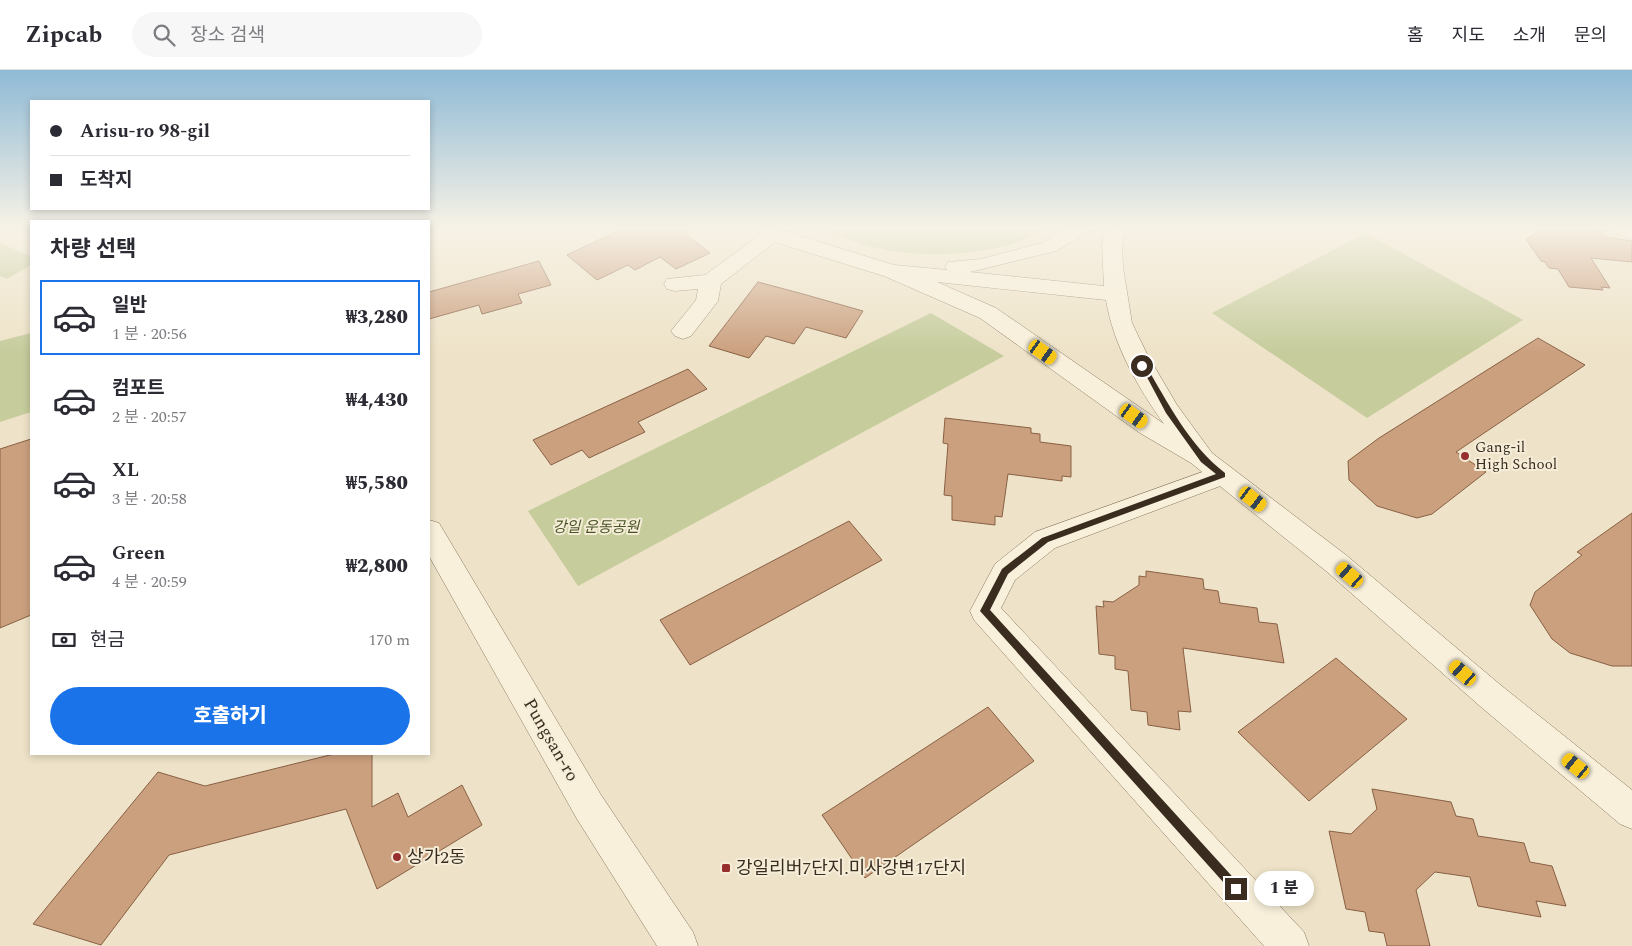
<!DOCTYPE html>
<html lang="ko">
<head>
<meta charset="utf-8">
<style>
  body { margin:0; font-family:Spectral,"Noto Sans KR",serif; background:#f7f7f7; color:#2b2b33; height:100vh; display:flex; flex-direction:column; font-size:19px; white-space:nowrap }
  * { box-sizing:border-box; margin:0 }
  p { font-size:16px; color:#7c7c81 }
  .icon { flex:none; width:28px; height:28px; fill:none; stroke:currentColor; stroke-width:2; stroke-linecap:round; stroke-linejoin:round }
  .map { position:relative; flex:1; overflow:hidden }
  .drawer { position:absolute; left:30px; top:150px; width:400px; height:535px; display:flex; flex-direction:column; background:#fff; border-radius:0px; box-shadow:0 2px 8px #0003 }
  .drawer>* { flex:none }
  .guide { position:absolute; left:30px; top:30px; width:400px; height:110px; border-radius:0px; box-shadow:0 2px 8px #0003; display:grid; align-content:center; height:110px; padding:0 20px; background:#fff }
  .end { position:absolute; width:22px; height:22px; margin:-11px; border:6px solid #3a2d20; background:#fff; box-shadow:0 0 0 2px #fff }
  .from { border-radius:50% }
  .bubble { position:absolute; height:35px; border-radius:18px; background:#fff; box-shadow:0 2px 8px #0003; font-size:16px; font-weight:800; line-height:35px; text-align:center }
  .car { position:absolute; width:15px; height:30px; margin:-15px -8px; border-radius:6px; box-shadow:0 0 4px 1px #0007; background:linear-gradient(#f5c518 24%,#345 0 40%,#f5c518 0 76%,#345 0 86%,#f5c518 0) }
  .guide b { display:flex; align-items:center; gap:18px; height:48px; font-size:19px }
  .guide b+b { border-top:1px solid #e1e1e2 }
  .guide i { width:12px; height:12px; background:#2b2b33 }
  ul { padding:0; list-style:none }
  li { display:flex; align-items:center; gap:15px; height:75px; margin:0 10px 8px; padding:0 10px; border:2px solid transparent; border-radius:0px }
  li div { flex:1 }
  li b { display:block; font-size:19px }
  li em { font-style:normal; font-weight:800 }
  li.current { border-color:#1a73e8 }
  li>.icon { width:45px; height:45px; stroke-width:1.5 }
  h2 { padding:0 20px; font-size:22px; line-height:60px }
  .pay { display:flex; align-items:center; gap:12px; height:55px; padding:0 20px; font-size:19px }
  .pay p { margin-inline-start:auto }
  .cta { display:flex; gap:10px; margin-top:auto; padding:10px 20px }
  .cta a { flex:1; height:58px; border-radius:30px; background:#1a73e8; color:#fff; font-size:20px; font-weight:800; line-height:58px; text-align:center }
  header { display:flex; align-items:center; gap:30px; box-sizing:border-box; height:70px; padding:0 25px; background:#fff; border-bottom:1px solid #e1e1e2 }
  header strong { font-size:24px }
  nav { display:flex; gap:28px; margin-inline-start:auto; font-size:18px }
  .search { width:350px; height:45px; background:#f7f7f7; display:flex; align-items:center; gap:12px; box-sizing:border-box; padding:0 18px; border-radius:28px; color:#7c7c81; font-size:19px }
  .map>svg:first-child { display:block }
  .green { fill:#c6cc9c }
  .building { fill:#cba07f; stroke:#886044 }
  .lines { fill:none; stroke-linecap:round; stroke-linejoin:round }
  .minor-casing { stroke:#89755d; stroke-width:1 }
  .tertiary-casing { stroke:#89755d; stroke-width:1 }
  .minor { fill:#f8f0db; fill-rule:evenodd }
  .tertiary { fill:#f8f0db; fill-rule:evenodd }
  .route { fill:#3a2d20 }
  .poi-dot { fill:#972f2f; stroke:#f5edd8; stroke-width:2 }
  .labels { text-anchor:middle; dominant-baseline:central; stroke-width:4; stroke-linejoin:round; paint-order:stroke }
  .poi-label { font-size:15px; fill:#3a2d20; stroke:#f5edd8; text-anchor:start }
  .park-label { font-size:15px; font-style:italic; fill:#4a5628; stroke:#f5edd8 }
  .near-street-label { font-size:18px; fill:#3a2d20; stroke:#f5edd8 }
  .near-poi-label { font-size:18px; fill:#3a2d20; stroke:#f5edd8; text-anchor:start }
</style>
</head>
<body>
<header>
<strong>Zipcab</strong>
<div class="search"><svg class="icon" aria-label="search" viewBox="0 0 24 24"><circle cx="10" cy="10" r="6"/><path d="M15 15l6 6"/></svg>장소 검색</div>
<nav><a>홈</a><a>지도</a><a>소개</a><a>문의</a></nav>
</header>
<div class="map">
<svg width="1632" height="876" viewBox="0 0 1632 876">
  <rect width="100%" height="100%" fill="#eee3c8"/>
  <path class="green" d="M 826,159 L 1046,159 C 1005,186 933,188 885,180 C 868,176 850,170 833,165 Z
    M 1366,163 L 1523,250 L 1367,348 L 1212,243 Z
    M 0,173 L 31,186 L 31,195 L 7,209 L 0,206 Z
    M 931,243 L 1004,286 L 578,516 L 528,441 Z
    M 31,263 L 31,342 L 0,352 L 0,271 Z"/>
  <path class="building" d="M 622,159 L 679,159 L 710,183 L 676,199 L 660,187 L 635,200 L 628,195 L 597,210 L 567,185 Z
    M 1543,159 L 1591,159 L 1602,161 L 1605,167 L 1632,171 L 1632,192 L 1591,188 L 1610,218 L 1601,217 L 1603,220 L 1569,217 L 1558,199 L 1549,198 L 1545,192 L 1541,191 L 1526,169 Z
    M 539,191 L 551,215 L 518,224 L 522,233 L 482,244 L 479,235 L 429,249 L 429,222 Z
    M 758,212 L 803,224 L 863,241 L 846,268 L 806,257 L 794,274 L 766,266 L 749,288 L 709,276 Z
    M 1538,268 L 1585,295 L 1456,382 L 1486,402 L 1432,444 L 1417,448 L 1377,436 L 1349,410 L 1348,391 L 1379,368 Z
    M 688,299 L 707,319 L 638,352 L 645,362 L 589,388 L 582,380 L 551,395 L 533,370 Z
    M 945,348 L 1031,358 L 1031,363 L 1040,364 L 1040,372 L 1071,376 L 1071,407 L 1062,406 L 1062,411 L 1008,404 L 1002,447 L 995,446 L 995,455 L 952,450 L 952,426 L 944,425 L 948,374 L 943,373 Z
    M 31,369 L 31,545 L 0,558 L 0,379 Z
    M 1632,443 L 1632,596 L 1612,596 L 1570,583 L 1552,569 L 1530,535 L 1535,522 L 1582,485 L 1577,482 Z
    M 849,451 L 882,490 L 690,595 L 660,550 Z
    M 1146,501 L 1203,509 L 1204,519 L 1218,521 L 1220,533 L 1257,538 L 1259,552 L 1277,554 L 1284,593 L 1183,578 L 1191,642 L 1178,641 L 1180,660 L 1148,655 L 1147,642 L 1131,640 L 1128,601 L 1115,599 L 1115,586 L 1099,584 L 1096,536 L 1104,537 L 1103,531 L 1113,532 L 1139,515 L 1139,506 L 1146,507 Z
    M 1336,588 L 1407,649 L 1309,731 L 1238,662 Z
    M 988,637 L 1034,691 L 865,808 L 822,745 Z
    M 334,684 L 372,684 L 372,737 L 398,723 L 408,747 L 462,715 L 482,755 L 377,819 L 346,739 L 169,785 L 101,875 L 33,854 L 158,702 L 205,716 Z
    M 1372,719 L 1451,732 L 1456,746 L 1473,749 L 1478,766 L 1524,773 L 1530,792 L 1552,796 L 1566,836 L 1536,831 L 1541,847 L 1478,836 L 1470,807 L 1435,802 L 1416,820 L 1430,876 L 1387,876 L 1384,863 L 1369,861 L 1365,842 L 1346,839 L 1329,761 L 1351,764 L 1377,739 Z"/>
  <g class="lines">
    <g class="minor-casing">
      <path id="minor" d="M 775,159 L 779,161 L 782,165 L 779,169 L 721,214 L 718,231 L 691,266 L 683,269 L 675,266 L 671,261 L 696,230 L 698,219 L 675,221 L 667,219 L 664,214 L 667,209 L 705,205 L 765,161 Z
        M 1614,159 L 1632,159 L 1632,169 L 1617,163 Z
        M 1222,395 L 1231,398 L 1235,405 L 1231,412 L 1055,478 L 1015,510 L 1001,538 L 1304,862 L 1309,876 L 1264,876 L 974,550 L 970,541 L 995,494 L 1035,462 Z"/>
    </g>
    <g class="tertiary-casing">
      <path id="tertiary" d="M 757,159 L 778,159 L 894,195 L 947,200 L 945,197 L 948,192 L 981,189 L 1042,173 L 1064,159 L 1090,159 L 1087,163 L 1056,181 L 970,202 L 1104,216 L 1102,174 L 1106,159 L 1126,159 L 1122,174 L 1123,197 L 1132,253 L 1147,284 L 1177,335 L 1212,383 L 1346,485 L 1503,617 L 1632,720 L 1632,759 L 1620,754 L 1481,637 L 1326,501 L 1191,393 L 1140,363 L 980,248 L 884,206 L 765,169 ZM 937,212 L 1106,230 C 1113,274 1138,318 1164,354 L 996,238 Z
        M 429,450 L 439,453 L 601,725 L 693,862 L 698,876 L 657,876 L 577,749 L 429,486 Z"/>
    </g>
    <use href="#minor" class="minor"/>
    <use href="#tertiary" class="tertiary"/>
  </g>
  <linearGradient id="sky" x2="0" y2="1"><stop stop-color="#8fbad6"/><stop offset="0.56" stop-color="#f7f2e6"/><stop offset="1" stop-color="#f7f2e6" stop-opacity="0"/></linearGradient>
  <rect width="1632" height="282" fill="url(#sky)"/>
  <path class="route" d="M 1140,294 L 1145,294 C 1168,333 1189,375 1225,403 L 1225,407 L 1048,472 L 1008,504 L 990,540 L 1240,815 L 1240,823 L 1236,824 L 1233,823 L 980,541 L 1002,499 L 1042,468 L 1216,404 L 1201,392 L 1166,343 Z"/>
  <g class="poi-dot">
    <circle cx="1465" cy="386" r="5"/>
    <circle cx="397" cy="787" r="5"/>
    <rect x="721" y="793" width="10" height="10" rx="2.5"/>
  </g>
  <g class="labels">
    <g class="poi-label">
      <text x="1475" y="377">Gang-il<tspan x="1475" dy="17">High School</tspan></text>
    </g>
    <g class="park-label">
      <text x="596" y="457">강일 운동공원</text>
    </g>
    <g class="near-street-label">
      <text transform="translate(551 670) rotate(60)">Pungsan-ro</text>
    </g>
    <g class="near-poi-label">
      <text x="407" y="787">상가2동</text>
      <text x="736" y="798">강일리버7단지.미사강변17단지</text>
    </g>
  </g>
</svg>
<i class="end from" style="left:1142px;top:296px"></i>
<i class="end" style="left:1236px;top:819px"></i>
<div class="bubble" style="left:1254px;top:801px;width:60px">1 분</div>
<i class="car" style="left:1043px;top:282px;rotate:125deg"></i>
<i class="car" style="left:1134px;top:346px;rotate:125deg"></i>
<i class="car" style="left:1253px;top:429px;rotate:128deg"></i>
<i class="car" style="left:1350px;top:505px;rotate:311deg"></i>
<i class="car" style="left:1463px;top:603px;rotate:311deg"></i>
<i class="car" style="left:1576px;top:696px;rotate:309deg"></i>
<div class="guide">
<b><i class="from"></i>Arisu-ro 98-gil</b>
<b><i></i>도착지</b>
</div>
<section class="drawer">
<h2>차량 선택</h2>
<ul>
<li class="current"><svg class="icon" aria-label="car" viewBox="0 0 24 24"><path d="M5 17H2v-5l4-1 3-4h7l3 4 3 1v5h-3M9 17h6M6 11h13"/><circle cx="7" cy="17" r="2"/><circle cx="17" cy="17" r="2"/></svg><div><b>일반</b><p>1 분 · 20:56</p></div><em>₩3,280</em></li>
<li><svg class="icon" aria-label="car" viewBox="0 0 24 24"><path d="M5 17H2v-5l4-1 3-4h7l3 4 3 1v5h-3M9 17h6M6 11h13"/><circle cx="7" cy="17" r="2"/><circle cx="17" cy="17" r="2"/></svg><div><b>컴포트</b><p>2 분 · 20:57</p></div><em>₩4,430</em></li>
<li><svg class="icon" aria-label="car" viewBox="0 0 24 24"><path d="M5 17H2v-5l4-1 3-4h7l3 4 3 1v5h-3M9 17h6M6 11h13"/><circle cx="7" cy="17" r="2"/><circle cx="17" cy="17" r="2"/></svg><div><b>XL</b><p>3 분 · 20:58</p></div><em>₩5,580</em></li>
<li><svg class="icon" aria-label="car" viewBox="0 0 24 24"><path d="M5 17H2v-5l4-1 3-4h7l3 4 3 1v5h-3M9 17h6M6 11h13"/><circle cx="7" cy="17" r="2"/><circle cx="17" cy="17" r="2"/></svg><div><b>Green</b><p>4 분 · 20:59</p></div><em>₩2,800</em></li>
</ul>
<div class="pay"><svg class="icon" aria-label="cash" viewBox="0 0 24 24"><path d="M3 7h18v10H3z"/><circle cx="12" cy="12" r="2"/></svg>현금<p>170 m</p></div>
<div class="cta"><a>호출하기</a></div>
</section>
</div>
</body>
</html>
